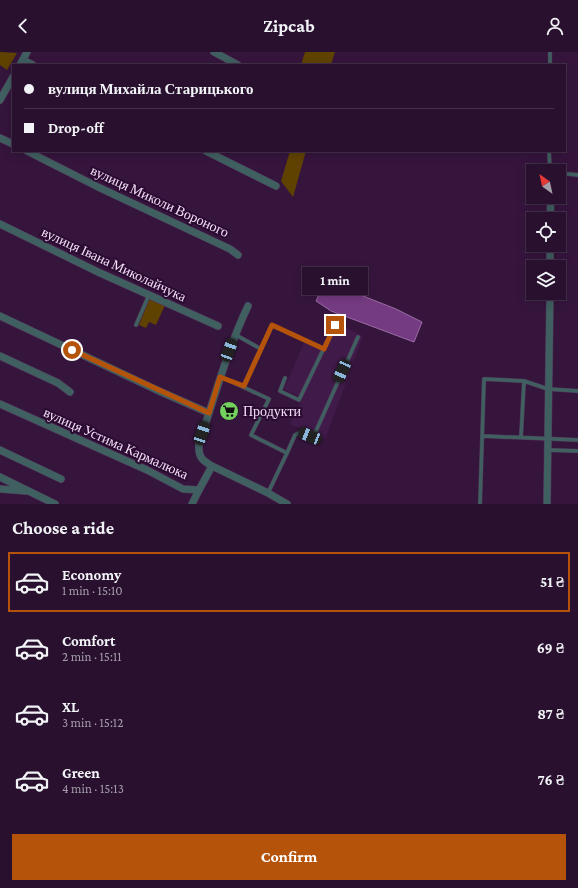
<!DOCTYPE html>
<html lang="en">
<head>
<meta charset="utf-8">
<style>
  body { margin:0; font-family:"Crimson Pro",serif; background:#301936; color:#f1f3f6; height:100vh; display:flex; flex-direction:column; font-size:15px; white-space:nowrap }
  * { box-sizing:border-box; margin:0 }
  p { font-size:13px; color:#a59daa }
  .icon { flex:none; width:22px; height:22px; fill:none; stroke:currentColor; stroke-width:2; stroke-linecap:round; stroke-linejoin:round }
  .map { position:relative; height:452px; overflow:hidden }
  .sheet { display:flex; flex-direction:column; background:#28102e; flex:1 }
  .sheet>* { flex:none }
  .hud { position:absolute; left:12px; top:12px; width:554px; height:88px; border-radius:0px; box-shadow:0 2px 10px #0003,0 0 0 1px #44304a; display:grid; align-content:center; height:88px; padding:0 12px; background:#28102e }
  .needle { width:26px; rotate:327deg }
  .fabs { position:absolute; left:526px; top:112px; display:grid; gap:8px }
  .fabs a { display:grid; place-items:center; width:40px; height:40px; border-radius:0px; background:#28102e; box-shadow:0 2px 10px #0003,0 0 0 1px #44304a; font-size:20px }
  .end { position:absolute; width:18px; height:18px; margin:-9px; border:5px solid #b45309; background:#fff; box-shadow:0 0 0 2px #fff }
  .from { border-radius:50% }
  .bubble { position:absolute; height:28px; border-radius:0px; background:#28102e; box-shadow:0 2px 10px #0003,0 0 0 1px #44304a; font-size:13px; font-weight:700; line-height:28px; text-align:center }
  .car { position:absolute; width:12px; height:24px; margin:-12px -6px; border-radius:5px; box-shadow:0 0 3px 1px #0007; background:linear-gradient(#222 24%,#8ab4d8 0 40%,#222 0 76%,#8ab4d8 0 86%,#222 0) }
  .hud b { display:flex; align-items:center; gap:14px; height:38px; font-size:15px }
  .hud b+b { border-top:1px solid #44304a }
  .hud i { width:10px; height:10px; background:#f1f3f6 }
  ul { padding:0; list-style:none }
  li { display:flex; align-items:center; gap:12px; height:60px; margin:0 8px 6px; padding:0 4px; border:2px solid transparent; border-radius:0px }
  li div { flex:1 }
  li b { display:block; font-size:15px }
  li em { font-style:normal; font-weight:700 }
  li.selected { border-color:#b45309 }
  li>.icon { width:36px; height:36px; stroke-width:1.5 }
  h2 { padding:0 12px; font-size:18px; line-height:48px }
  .action { display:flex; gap:8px; margin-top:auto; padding:8px 12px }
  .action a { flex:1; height:46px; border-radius:0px; background:#b45309; color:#fff; font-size:16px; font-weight:700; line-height:46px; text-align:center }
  header { display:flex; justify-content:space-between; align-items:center; height:52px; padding:0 12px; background:#28102e; font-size:18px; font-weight:700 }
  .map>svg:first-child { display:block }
  .built { fill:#401a49 }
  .green { fill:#604200 }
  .water { fill:#753b82; stroke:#9b6ca6 }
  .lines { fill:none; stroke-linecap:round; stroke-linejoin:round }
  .service-casing { stroke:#513157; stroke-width:4.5 }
  .minor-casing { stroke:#513157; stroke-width:8 }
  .service { stroke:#405f61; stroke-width:3.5 }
  .minor { stroke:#405f61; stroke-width:7 }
  .route { stroke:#b45309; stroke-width:5 }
  .labels { text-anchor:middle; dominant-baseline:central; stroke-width:4; stroke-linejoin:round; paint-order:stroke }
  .street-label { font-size:14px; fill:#f5e0f9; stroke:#2b0a32 }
  .poi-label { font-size:14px; fill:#f5e0f9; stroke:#2b0a32; text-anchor:start }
</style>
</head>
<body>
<header><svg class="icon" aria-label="back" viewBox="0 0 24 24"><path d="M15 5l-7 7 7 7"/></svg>Zipcab<svg class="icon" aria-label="person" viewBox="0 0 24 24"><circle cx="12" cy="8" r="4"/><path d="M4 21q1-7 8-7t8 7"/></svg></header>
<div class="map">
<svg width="578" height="452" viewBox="0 0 578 452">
  <rect width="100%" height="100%" fill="#36153d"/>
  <path class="built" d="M 333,270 L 363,284 L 325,388 L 290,372 L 303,346 L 284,337 L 304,291 L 320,298 Z"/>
  <path class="green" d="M 0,0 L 17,1 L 7,18 L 0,13 Z
    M 305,0 L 335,0 L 331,13 L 301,13 Z
    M 290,99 L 306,99 L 293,145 L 281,129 Z
    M 152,247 L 165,253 L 156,273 L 149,270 L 146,276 L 139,273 L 149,248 Z"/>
  <path class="water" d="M 325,229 L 396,257 L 422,270 L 414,290 L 331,259 L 316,249 Z"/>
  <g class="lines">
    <g class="service-casing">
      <path id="service" d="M 550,13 L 550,0
        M 549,99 L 550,119
        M 559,121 L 578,123
        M 136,273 L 149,243
        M 236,283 L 261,297
        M 221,325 L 243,335
        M 285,326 L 280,339 L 299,348 L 335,273
        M 483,384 L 578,388
        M 521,385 L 524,329 L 548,337 L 578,339
        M 548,398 L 578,399
        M 287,401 L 295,383 L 301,380 L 310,384 L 316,379 L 358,285
        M 268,441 L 287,401 L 251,383 L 269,347 L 243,335 L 272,273 L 324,297
        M 480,452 L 484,327 L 524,329"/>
    </g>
    <g class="minor-casing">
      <path id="minor" d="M 214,0 L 238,13
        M 23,8 L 33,13
        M 20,13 L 27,0
        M 0,48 L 13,25
        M 0,86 L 13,92
        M 27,99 L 98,135 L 230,197 L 238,203
        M 206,99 L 276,134
        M 550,167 L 551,145
        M 0,172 L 98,220 L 218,274
        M 550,215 L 550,193
        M 248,254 C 227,298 215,345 199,391 C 198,404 201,408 212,414 L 268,441 L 287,452
        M 0,264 L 159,339 L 209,361
        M 0,304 L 58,331 L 70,340
        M 0,352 L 147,418 L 183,437 L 199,438 L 212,414
        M 0,398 L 61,427
        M 0,425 L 55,452
        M 0,437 L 26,439
        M 192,452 L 199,438
        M 547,452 L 550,241"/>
    </g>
    <use href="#service" class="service"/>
    <use href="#minor" class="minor"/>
  </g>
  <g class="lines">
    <path class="route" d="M 72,298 L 209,361 L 220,325 L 244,334 L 272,273 L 324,297 L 335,273"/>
  </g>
  <defs>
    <g id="supermarket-disc" transform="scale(1)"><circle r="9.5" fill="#73d25d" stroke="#2b0a32"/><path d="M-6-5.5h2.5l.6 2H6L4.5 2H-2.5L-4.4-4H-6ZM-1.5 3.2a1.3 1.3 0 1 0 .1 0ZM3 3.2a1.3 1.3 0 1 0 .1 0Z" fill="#111"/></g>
  </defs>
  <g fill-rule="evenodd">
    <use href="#supermarket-disc" x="229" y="359"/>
  </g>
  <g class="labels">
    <g class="street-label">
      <text transform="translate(160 149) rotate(25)">вулиця Миколи Вороного</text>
      <text transform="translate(114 212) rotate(25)">вулиця Івана Миколайчука</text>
      <text transform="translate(116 391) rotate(24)">вулиця Устима Кармалюка</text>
    </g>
    <g class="poi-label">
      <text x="243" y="359">Продукти</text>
    </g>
  </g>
</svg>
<div class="fabs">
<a><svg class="needle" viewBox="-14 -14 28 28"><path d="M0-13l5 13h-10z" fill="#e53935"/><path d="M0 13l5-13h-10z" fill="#a59daa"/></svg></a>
<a><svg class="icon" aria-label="locate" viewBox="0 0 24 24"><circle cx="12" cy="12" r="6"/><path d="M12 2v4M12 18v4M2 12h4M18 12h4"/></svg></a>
<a><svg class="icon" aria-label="layers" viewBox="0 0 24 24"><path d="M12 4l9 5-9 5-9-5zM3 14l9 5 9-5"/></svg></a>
</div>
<i class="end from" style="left:72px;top:298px"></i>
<i class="end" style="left:335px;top:273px"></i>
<div class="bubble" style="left:302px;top:215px;width:66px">1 min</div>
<i class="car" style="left:229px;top:298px;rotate:20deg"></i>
<i class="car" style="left:342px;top:319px;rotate:204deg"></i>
<i class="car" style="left:202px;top:381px;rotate:19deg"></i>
<i class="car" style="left:310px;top:384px;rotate:292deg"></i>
<div class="hud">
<b><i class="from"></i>вулиця Михайла Старицького</b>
<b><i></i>Drop-off</b>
</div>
</div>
<section class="sheet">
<h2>Choose a ride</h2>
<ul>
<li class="selected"><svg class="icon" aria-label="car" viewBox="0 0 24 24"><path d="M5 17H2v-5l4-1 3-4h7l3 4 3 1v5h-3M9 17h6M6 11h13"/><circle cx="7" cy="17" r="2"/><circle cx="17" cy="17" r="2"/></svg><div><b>Economy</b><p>1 min · 15:10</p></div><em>51 ₴</em></li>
<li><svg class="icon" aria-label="car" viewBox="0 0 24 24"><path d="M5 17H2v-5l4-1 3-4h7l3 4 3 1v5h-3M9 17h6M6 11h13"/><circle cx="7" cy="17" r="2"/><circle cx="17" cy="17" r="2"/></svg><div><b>Comfort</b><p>2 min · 15:11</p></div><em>69 ₴</em></li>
<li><svg class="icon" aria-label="car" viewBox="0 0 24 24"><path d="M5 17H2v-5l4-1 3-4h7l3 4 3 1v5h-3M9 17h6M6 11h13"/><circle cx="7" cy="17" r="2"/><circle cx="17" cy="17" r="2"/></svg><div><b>XL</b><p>3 min · 15:12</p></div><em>87 ₴</em></li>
<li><svg class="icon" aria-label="car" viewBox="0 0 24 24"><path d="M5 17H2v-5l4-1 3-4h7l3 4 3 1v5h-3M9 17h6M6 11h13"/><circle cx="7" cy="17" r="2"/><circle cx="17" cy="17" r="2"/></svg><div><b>Green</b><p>4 min · 15:13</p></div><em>76 ₴</em></li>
</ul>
<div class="action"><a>Confirm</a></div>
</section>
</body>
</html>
